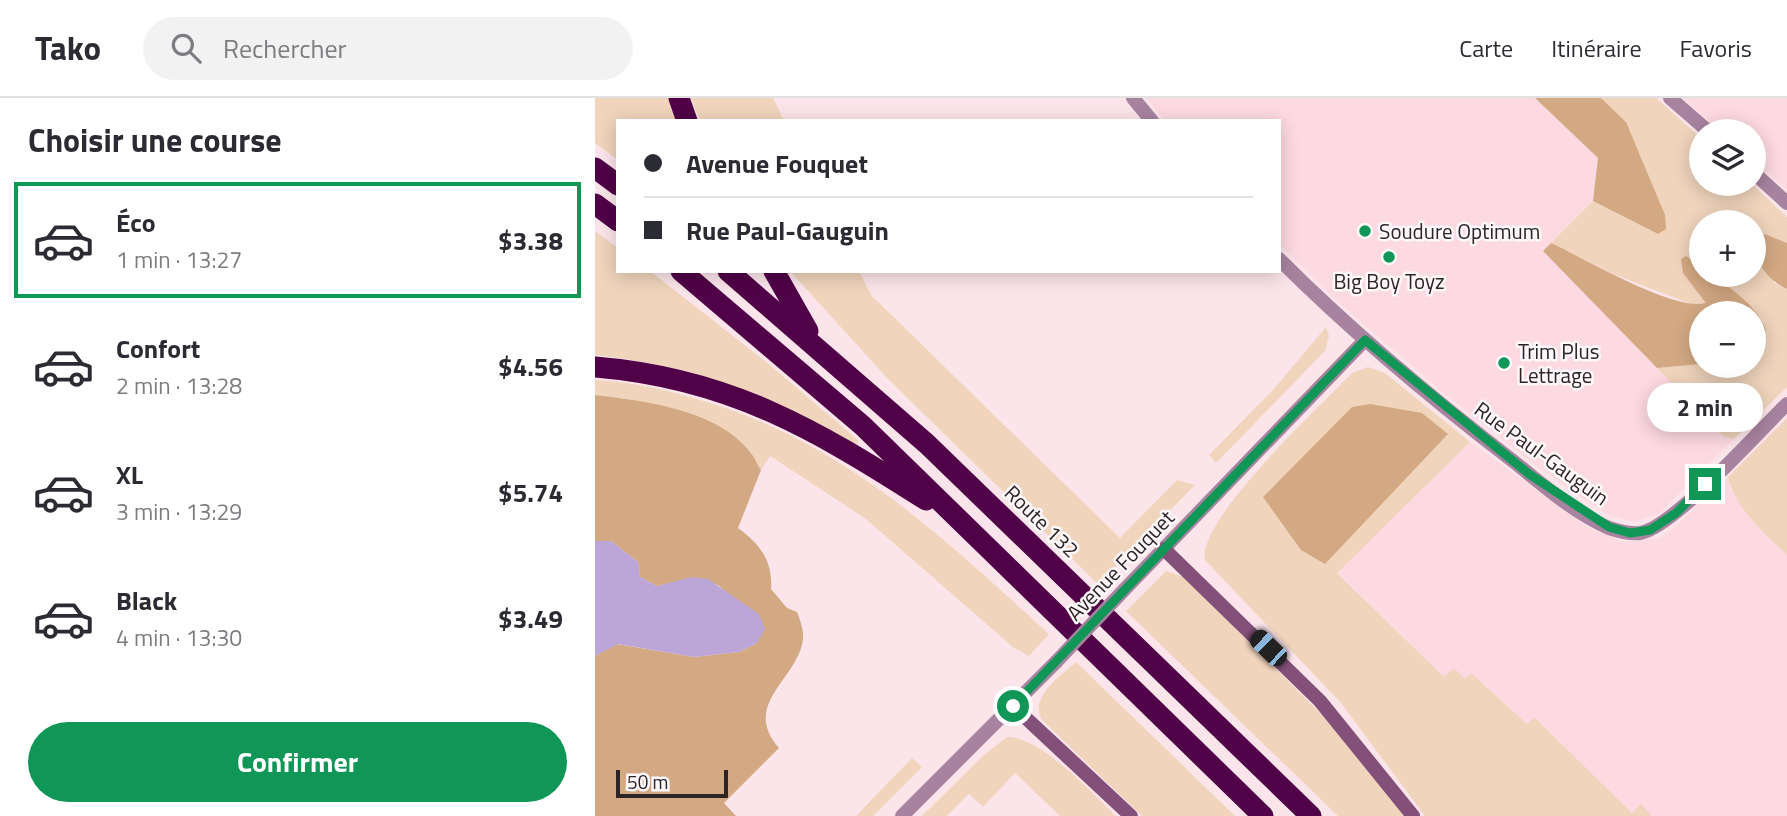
<!DOCTYPE html>
<html lang="fr">
<head>
<meta charset="utf-8">
<style>
  body { margin:0; font-family:"Titillium Web",sans-serif; background:#f2f2f3; color:#2b2b33; height:100vh; display:flex; flex-direction:column; font-size:26px; white-space:nowrap }
  * { box-sizing:border-box; margin:0 }
  p { font-size:23px; color:#7c7c81 }
  .icon { flex:none; width:38px; height:38px; fill:none; stroke:currentColor; stroke-width:2; stroke-linecap:round; stroke-linejoin:round }
  .map { position:relative; flex:1; overflow:hidden }
  .details { display:flex; flex-direction:column; background:#fff; width:595px }
  .details>* { flex:none }
  .banner { position:absolute; left:21px; top:21px; width:665px; height:154px; border-radius:0px; box-shadow:0 4px 18px #0003; display:grid; align-content:center; height:154px; padding:0 28px; background:#fff }
  .tools { position:absolute; left:1094px; top:21px; display:grid; gap:14px }
  .tools a { display:grid; place-items:center; width:77px; height:77px; border-radius:50%; background:#fff; box-shadow:0 4px 18px #0003; font-size:35px }
  .scale { position:absolute; left:21px; bottom:18px; width:112px; box-sizing:border-box; padding-left:7px; border:4px solid #2e2426; border-top:0; font-size:19px; line-height:24px; white-space:nowrap; color:#2e2426; -webkit-text-stroke:5px #fdf8f9; paint-order:stroke }
  .end { position:absolute; width:32px; height:32px; margin:-16px; border:9px solid #109757; background:#fff; box-shadow:0 0 0 4px #fff }
  .from { border-radius:50% }
  .bubble { position:absolute; height:49px; border-radius:24px; background:#fff; box-shadow:0 4px 18px #0003; font-size:23px; font-weight:700; line-height:49px; text-align:center }
  .car { position:absolute; width:21px; height:42px; margin:-21px -10px; border-radius:9px; box-shadow:0 0 5px 2px #0007; background:linear-gradient(#222 24%,#8ab4d8 0 40%,#222 0 76%,#8ab4d8 0 86%,#222 0) }
  .banner b { display:flex; align-items:center; gap:24px; height:66px; font-size:26px }
  .banner b+b { border-top:2px solid #e1e1e2 }
  .banner i { width:18px; height:18px; background:#2b2b33 }
  ul { padding:0; list-style:none }
  li { display:flex; align-items:center; gap:21px; height:116px; margin:0 14px 10px; padding:0 14px; border:4px solid transparent; border-radius:0px }
  li div { flex:1 }
  li b { display:block; font-size:26px }
  li em { font-style:normal; font-weight:700 }
  li.on { border-color:#109757 }
  li>.icon { width:63px; height:63px; stroke-width:1.5 }
  h2 { padding:0 28px; font-size:32px; line-height:84px }
  .button { display:flex; gap:14px; margin-top:auto; padding:14px 28px }
  .button a { flex:1; height:80px; border-radius:42px; background:#109757; color:#fff; font-size:28px; font-weight:700; line-height:80px; text-align:center }
  header { display:flex; align-items:center; gap:42px; box-sizing:border-box; height:98px; padding:0 35px; background:#fff; border-bottom:2px solid #e1e1e2 }
  header strong { font-size:33px }
  nav { display:flex; gap:38px; margin-inline-start:auto; font-size:24px }
  .search { width:490px; height:63px; background:#f2f2f3; display:flex; align-items:center; gap:18px; box-sizing:border-box; padding:0 24px; border-radius:38px; color:#7c7c81; font-size:26px }
  main { display:flex; flex:1; min-height:0 }
  .map>svg:first-child { display:block }
  .built { fill:#fdd9e1 }
  .green { fill:#f0d4bc; fill-rule:evenodd }
  .forest { fill:#d3a983 }
  .water { fill:#bba6d7 }
  .lines { fill:none; stroke-linecap:round; stroke-linejoin:round }
  .street { stroke:#a7839f; stroke-width:14 }
  .secondary { stroke:#835079; stroke-width:14 }
  .highway { stroke:#500147; stroke-width:21 }
  .street-bridge { stroke:#a7839f; stroke-width:14 }
  .route { stroke:#109757; stroke-width:9 }
  .poi-dot { fill:#109757; stroke:#fdf8f9; stroke-width:2.5 }
  .labels { text-anchor:middle; dominant-baseline:central; stroke-width:5; stroke-linejoin:round; paint-order:stroke }
  .poi-label { font-size:21px; fill:#2e2426; stroke:#fdf8f9; text-anchor:start }
  .street-label { font-size:21px; fill:#2e2426; stroke:#fdf8f9 }
</style>
</head>
<body>
<header>
<strong>Tako</strong>
<div class="search"><svg class="icon" aria-label="search" viewBox="0 0 24 24"><circle cx="10" cy="10" r="6"/><path d="M15 15l6 6"/></svg>Rechercher</div>
<nav><a>Carte</a><a>Itinéraire</a><a>Favoris</a></nav>
</header>
<main>
<section class="details">
<h2>Choisir une course</h2>
<ul>
<li class="on"><svg class="icon" aria-label="car" viewBox="0 0 24 24"><path d="M5 17H2v-5l4-1 3-4h7l3 4 3 1v5h-3M9 17h6M6 11h13"/><circle cx="7" cy="17" r="2"/><circle cx="17" cy="17" r="2"/></svg><div><b>Éco</b><p>1 min · 13:27</p></div><em>$3.38</em></li>
<li><svg class="icon" aria-label="car" viewBox="0 0 24 24"><path d="M5 17H2v-5l4-1 3-4h7l3 4 3 1v5h-3M9 17h6M6 11h13"/><circle cx="7" cy="17" r="2"/><circle cx="17" cy="17" r="2"/></svg><div><b>Confort</b><p>2 min · 13:28</p></div><em>$4.56</em></li>
<li><svg class="icon" aria-label="car" viewBox="0 0 24 24"><path d="M5 17H2v-5l4-1 3-4h7l3 4 3 1v5h-3M9 17h6M6 11h13"/><circle cx="7" cy="17" r="2"/><circle cx="17" cy="17" r="2"/></svg><div><b>XL</b><p>3 min · 13:29</p></div><em>$5.74</em></li>
<li><svg class="icon" aria-label="car" viewBox="0 0 24 24"><path d="M5 17H2v-5l4-1 3-4h7l3 4 3 1v5h-3M9 17h6M6 11h13"/><circle cx="7" cy="17" r="2"/><circle cx="17" cy="17" r="2"/></svg><div><b>Black</b><p>4 min · 13:30</p></div><em>$3.49</em></li>
</ul>
<div class="button"><a>Confirmer</a></div>
</section>
<div class="map">
<svg width="1192" height="718" viewBox="0 0 1192 718">
  <rect width="100%" height="100%" fill="#fce5ea"/>
  <path class="built" d="M 551,0 L 940,0 L 1003,60 L 998,103 L 948,153 L 1129,339 L 1139,341 L 1064,416 L 1040,424 L 1011,416 L 939,366 L 851,297 L 744,205 L 684,146 L 684,23 L 570,23 Z
    M 1088,0 L 1192,0 L 1192,92 L 1159,63 L 1158,33 L 1126,33 Z
    M 875,344 L 995,431 L 1029,444 L 1064,440 L 1080,429 L 1133,379 L 1135,391 L 1149,411 L 1192,457 L 1192,718 L 1057,718 L 1046,707 L 1037,715 L 939,620 L 932,626 L 890,587 L 849,579 L 742,474 Z"/>
  <path class="green" d="M 0,0 L 73,0 L 81,23 L 23,23 L 23,62 L 0,45 Z
    M 96,0 L 178,0 L 189,23 L 105,23 Z
    M 1006,0 L 1061,0 L 1106,40 L 1106,86 L 1157,86 L 1192,119 L 1192,145 L 1170,136 L 1179,185 L 1192,191 L 1192,289 L 1139,341 L 1129,339 L 1062,270 L 1106,266 L 1158,268 L 1159,246 L 1163,245 L 1169,223 L 1117,177 L 1158,177 L 1158,124 L 1106,124 L 1106,168 L 1097,160 L 1088,175 L 1112,205 L 1101,208 L 1018,176 L 956,145 L 998,103 L 1063,136 L 1031,24 Z
    M 0,133 L 23,150 L 23,173 L 55,173 L 175,267 L 264,343 L 260,348 C 180,299 95,267 0,257 Z
    M 195,173 L 264,173 L 276,197 L 525,440 L 582,382 L 600,387 L 503,486 L 292,280 Z
    M 731,229 L 734,238 L 730,253 L 621,365 L 614,357 L 678,292 Z
    M 773,269 L 790,275 L 875,344 L 742,475 L 849,579 L 859,570 L 870,581 L 876,575 L 932,626 L 939,619 L 1037,715 L 1046,706 L 1057,718 L 830,718 L 746,605 L 610,462 C 601,423 727,306 757,275 ZM 827,315 L 852,337 L 729,466 Z
    M 0,282 C 39,284 78,293 115,305 C 254,348 348,440 454,536 L 434,558 L 419,550 L 271,421 L 175,358 L 166,372 C 134,313 60,305 0,297 Z
    M 1192,320 L 1192,457 C 1170,436 1139,409 1133,379 Z
    M 571,473 L 589,479 L 730,620 L 809,718 L 743,718 L 531,513 Z
    M 481,564 L 640,718 L 547,718 L 447,622 C 433,599 467,577 481,564 Z
    M 412,639 C 445,638 497,695 521,718 L 465,718 L 420,675 L 388,709 L 374,696 L 352,718 L 327,718 L 389,657 Z
    M 317,660 L 327,669 L 278,718 L 261,718 Z"/>
  <path class="forest" d="M 940,0 L 1006,0 L 1031,24 L 1070,117 L 1071,131 L 1063,136 L 998,103 L 1003,60 Z
    M 1170,136 L 1192,145 L 1192,191 C 1170,181 1158,162 1163,138 Z
    M 956,145 C 989,160 1079,214 1111,205 L 1088,175 L 1086,161 L 1091,158 L 1106,168 L 1106,177 C 1125,177 1168,213 1171,233 L 1159,246 L 1158,215 L 1106,215 L 1106,266 L 1062,270 L 948,153 Z
    M 0,297 C 50,303 127,312 158,358 C 161,363 163,368 166,372 L 143,430 C 165,446 178,463 176,491 L 192,510 L 202,514 C 205,522 209,532 208,541 C 204,580 145,606 184,650 L 129,705 L 141,718 L 0,718 L 0,558 L 22,546 L 99,559 L 144,554 L 162,545 C 128,489 132,471 62,488 L 45,479 L 43,464 L 16,443 L 0,443 Z
    M 775,306 L 827,315 L 853,336 L 730,466 L 706,452 L 668,399 L 757,309 Z"/>
  <path class="water" d="M 0,443 L 16,443 L 43,464 L 45,479 L 62,488 L 97,479 L 113,481 L 164,516 L 170,531 L 162,545 L 144,554 L 99,559 L 23,546 L 0,558 Z"/>
  <g class="lines">
    <path class="street" d="M 538,0 L 557,23
      M 1075,0 L 1113,33
      M 1158,74 L 1192,105
      M 684,161 C 757,234 836,300 918,363 C 947,386 979,415 1014,430 C 1023,433 1035,436 1045,435 C 1078,430 1164,333 1192,306
      M 529,492 L 770,242
      M 307,718 L 461,564"/>
    <path class="secondary" d="M 569,451 L 725,603 L 818,718
      M 418,608 L 536,718"/>
    <path class="highway" d="M 84,0 L 92,23
      M 0,70 L 23,87
      M 0,106 L 23,123
      M 86,173 L 268,328 L 668,718
      M 133,173 L 332,346 L 716,718
      M 179,173 L 213,233
      M 0,269 C 134,280 220,331 331,402"/>
    <path class="street-bridge" d="M 461,564 L 529,492"/>
  </g>
  <g class="lines">
    <path class="route" d="M 418,608 L 770,242 L 934,376 L 1014,429 L 1035,435 L 1055,432 L 1081,415 L 1110,386"/>
  </g>
  <g class="poi-dot">
    <circle cx="770" cy="133" r="7"/>
    <circle cx="794" cy="159" r="7"/>
    <circle cx="909" cy="265" r="7"/>
  </g>
  <g class="labels">
    <g class="poi-label">
      <text x="784" y="133">Soudure Optimum</text>
      <text x="794" y="183" text-anchor="middle">Big Boy Toyz</text>
      <text x="923" y="253">Trim Plus<tspan x="923" dy="24">Lettrage</tspan></text>
    </g>
    <g class="street-label">
      <text transform="translate(947 355) rotate(36)">Rue Paul-Gauguin</text>
      <text transform="translate(447 423) rotate(44)">Route 132</text>
      <text transform="translate(525 467) rotate(-46)">Avenue Fouquet</text>
    </g>
  </g>
</svg>
<div class="tools">
<a><svg class="icon" aria-label="layers" viewBox="0 0 24 24"><path d="M12 4l9 5-9 5-9-5zM3 14l9 5 9-5"/></svg></a>
<a>+</a>
<a>−</a>
</div>
<div class="scale">50 m</div>
<i class="end from" style="left:418px;top:608px"></i>
<i class="end" style="left:1110px;top:386px"></i>
<div class="bubble" style="left:1052px;top:285px;width:116px">2 min</div>
<i class="car" style="left:673px;top:550px;rotate:314deg"></i>
<div class="banner">
<b><i class="from"></i>Avenue Fouquet</b>
<b><i></i>Rue Paul-Gauguin</b>
</div>
</div>
</main>
</body>
</html>
